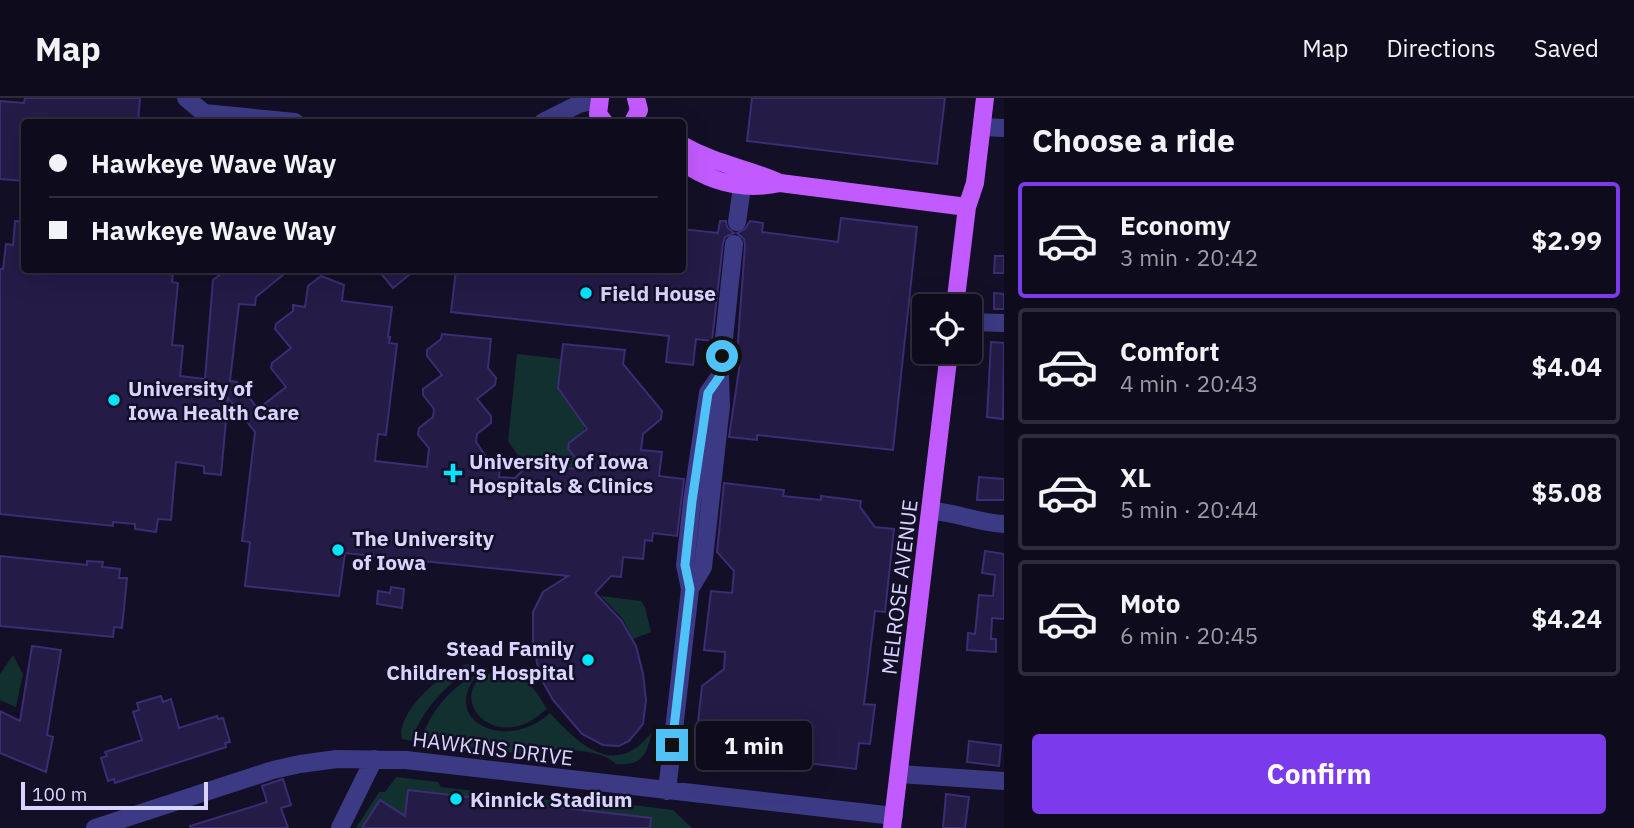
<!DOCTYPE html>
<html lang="en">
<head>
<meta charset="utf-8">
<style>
  body { margin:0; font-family:"IBM Plex Sans",sans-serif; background:#1c1929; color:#f1f3f6; height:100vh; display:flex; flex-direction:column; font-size:26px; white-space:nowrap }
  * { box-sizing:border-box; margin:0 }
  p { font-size:23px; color:#9b9ba3 }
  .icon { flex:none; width:38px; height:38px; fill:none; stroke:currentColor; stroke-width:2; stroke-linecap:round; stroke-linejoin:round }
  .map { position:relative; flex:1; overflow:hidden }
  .details { display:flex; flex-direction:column; background:#0e0b1c; width:630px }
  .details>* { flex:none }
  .top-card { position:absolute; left:21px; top:21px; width:665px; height:154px; border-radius:7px; box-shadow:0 7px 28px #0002,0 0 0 2px #2e2b3b; display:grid; align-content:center; height:154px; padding:0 28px; background:#0e0b1c }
  .fabs { position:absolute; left:912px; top:196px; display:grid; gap:14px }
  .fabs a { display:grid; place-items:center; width:70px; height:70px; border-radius:7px; background:#0e0b1c; box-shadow:0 7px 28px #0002,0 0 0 2px #2e2b3b; font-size:35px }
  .scale { position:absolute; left:21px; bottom:18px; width:187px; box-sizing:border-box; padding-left:7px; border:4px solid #d9d4ff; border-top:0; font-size:19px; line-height:24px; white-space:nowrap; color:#d9d4ff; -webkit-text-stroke:5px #130f26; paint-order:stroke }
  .end { position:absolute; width:32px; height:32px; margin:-16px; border:9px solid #4fc3f7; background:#111; box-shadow:0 0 0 4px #111 }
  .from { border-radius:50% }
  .bubble { position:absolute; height:49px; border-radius:7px; background:#0e0b1c; box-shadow:0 7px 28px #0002,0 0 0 2px #2e2b3b; font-size:23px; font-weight:700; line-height:49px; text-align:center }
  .top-card b { display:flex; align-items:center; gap:24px; height:66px; font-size:26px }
  .top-card b+b { border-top:2px solid #2e2b3b }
  .top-card i { width:18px; height:18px; background:#f1f3f6 }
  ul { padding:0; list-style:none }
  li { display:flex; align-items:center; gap:21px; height:116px; margin:0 14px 10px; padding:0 14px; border:4px solid #2e2b3b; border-radius:7px }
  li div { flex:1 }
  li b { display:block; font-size:26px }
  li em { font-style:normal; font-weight:700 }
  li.current { border-color:#7c3aed }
  li>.icon { width:63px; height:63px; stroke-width:1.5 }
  h2 { padding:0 28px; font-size:32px; line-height:84px }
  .button { display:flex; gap:14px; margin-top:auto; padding:14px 28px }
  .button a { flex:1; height:80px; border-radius:7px; background:#7c3aed; color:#fff; font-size:28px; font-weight:700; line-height:80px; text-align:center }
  header { display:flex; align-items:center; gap:42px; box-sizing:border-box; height:98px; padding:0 35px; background:#0e0b1c; border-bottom:2px solid #2e2b3b }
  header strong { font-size:33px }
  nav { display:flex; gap:38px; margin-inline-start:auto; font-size:24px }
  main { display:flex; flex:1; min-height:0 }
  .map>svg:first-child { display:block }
  .green { fill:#12302f }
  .building { fill:#241b47; stroke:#3b2d73; stroke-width:2 }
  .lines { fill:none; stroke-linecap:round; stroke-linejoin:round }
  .minor { stroke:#3d3a85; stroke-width:18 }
  .major { stroke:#c25bff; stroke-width:18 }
  .route { stroke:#4fc3f7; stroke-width:9 }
  .poi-dot { fill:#00e5ff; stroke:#130f26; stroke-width:2.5 }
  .labels { text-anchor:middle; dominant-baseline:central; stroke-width:5; stroke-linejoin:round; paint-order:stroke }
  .poi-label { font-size:21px; font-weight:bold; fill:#d9d4ff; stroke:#130f26; text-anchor:start }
  .street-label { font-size:21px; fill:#d9d4ff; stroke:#130f26 }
</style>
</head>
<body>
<header>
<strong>Map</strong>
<nav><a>Map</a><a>Directions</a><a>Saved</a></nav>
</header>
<main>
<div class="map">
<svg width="1004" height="730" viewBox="0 0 1004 730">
  <rect width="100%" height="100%" fill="#130f26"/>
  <path class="green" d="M 517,256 L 561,261 L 558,291 L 584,327 L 584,333 L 569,346 L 568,352 L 580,366 L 579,372 L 526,369 L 508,343 Z
    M 601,498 L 641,503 L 645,509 L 651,534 L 633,541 L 622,520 Z
    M 13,557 L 23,576 L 16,609 L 0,602 L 0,576 Z
    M 469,566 L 472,571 C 450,584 430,604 418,627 C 415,632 414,638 411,643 L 402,641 C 395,616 444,570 469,566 Z
    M 501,573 C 525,576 536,592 547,611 C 541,615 535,621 529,624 C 476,649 445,580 501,573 Z
    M 478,576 C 438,623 507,655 550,615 C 580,648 616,681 652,634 C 646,657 643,668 616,666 C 600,651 573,653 551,651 L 544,652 L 542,658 L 421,644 C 428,616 451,588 478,576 Z
    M 396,679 L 438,684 L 441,689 L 626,711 L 633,707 L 673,712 L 692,730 L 356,730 L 379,694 L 385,694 Z"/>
  <path class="building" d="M 25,0 L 140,0 L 138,24 L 24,24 L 24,83 L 0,81 L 0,3 L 24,5 Z
    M 752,0 L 945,0 L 937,66 L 747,43 Z
    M 841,120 L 917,129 L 893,352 L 757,337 L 757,342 L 729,339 L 741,258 L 737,257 L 745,147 L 744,141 L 737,135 L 745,131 L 750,123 L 763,125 L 762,134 L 838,144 Z
    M 15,123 L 24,124 L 24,172 L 173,172 L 172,184 L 178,185 L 172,247 L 183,248 L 180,278 L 205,281 L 213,182 L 226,172 L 289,172 L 256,199 L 255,207 L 239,206 L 230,283 L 237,284 L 258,311 L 286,289 L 271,270 L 272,265 L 291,250 L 275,231 L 276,226 L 293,213 L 293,207 L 305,209 L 308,188 L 321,178 L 344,187 L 342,203 L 392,209 L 388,239 L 390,239 L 389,245 L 397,246 L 386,337 L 378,336 L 375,363 L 427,369 L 429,350 L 418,337 L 419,330 L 433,319 L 434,311 L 423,297 L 423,291 L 442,277 L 427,258 L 427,252 L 441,241 L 442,236 L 491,241 L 488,270 L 496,280 L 495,287 L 477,301 L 491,318 L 491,325 L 477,336 L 476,344 L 489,363 L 500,365 L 499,379 L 515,380 L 529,366 L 585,372 L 568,351 L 569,345 L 587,331 L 558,290 L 563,246 L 625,252 L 623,266 L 662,313 L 661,321 L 643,336 L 641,352 L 662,354 L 659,378 L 684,381 L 677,438 L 653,435 L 652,443 L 645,442 L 643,461 L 623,459 L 621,479 L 611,478 L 595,495 L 621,522 L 636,548 L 643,576 L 646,602 L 643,626 L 629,643 L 619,648 L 603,647 L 582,636 L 553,602 L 540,579 L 533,545 L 533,514 L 543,494 L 568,478 L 345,455 L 339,498 L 245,488 L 250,444 L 242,443 L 255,334 L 228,300 L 221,377 L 204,375 L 204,368 L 176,364 L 171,422 L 158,421 L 156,434 L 135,431 L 135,426 L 113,424 L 113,428 L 0,416 L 0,171 L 3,171 L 6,146 L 13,147 Z
    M 720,123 L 726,123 L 727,129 L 734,135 L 725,139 L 723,145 L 712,243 L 696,241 L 693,267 L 666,264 L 669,238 L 451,214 L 456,172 L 682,172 L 682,131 L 718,135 Z
    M 995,158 L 1004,158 L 1004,175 L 994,175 Z
    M 378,172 L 415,172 L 393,190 Z
    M 994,195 L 1004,196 L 1004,211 L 994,211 Z
    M 991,244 L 1004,245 L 1003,321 L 987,319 Z
    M 979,379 L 1004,381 L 1004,402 L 977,402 Z
    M 724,385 L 784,392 L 783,398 L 821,402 L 821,398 L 861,403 L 860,409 L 875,429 L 894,431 L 885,514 L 875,513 L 864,606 L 875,607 L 870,646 L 859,645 L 856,671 L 790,663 L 791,656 L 755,652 L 754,659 L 714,654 L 715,645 L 698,624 L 702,588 L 724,571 L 725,554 L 704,552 L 711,493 L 732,495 L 734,473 L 717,454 Z
    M 985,453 L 1004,456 L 1004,521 L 992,520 L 991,541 L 996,541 L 996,554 L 967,552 L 968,535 L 975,536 L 979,497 L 993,498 L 995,477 L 982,475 Z
    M 0,458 L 87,467 L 87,463 L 103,464 L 102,469 L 120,471 L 119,480 L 127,480 L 122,530 L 114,529 L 113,539 L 0,528 Z
    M 391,489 L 404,491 L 402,510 L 377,506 L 378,493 L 390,495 Z
    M 32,548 L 61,552 L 47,637 L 53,639 L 46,674 L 0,655 L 0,613 L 20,623 Z
    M 161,598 L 163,604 L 171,601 L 179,630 L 217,618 L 218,621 L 223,620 L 230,644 L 225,645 L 226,649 L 115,685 L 114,681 L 108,683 L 101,660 L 107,658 L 105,654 L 142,642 L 133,614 L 139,612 L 137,605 Z
    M 969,643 L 1001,647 L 999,668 L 967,664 Z
    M 283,681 L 291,707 L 281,710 L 288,730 L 191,730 L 190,728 L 267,704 L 262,688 Z
    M 408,692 L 651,720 L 650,730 L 362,730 L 380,702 L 405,718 Z
    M 946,696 L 969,699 L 965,730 L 943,730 Z"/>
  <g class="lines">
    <path class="minor" d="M 186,0 L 204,15 L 295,24
      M 543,24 L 579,6 L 599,1
      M 982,29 L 1004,30
      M 737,124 L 742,89
      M 970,224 L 1004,225
      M 931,413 C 956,414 978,425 1004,426
      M 690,491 L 703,469 L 721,308 L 720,278 L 734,146
      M 899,676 L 1004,683
      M 667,693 L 690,491 L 685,467 L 692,403 L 708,295 L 720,278
      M 95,730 L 273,672 L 300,666 L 337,661 L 406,662 L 894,718
      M 340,730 L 374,661"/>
    <path class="major" d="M 600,0 L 598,16 L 604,24
      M 633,24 L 639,12 L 636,0
      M 682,47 C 715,66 747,70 780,85 L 967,109
      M 682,64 C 712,85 744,93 780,85
      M 955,208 L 967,109 L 975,85 L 985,0
      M 892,730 L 949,254"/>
  </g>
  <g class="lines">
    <path class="route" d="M 672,647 L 690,491 L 685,467 L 692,403 L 708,295 L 720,278 L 722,258"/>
  </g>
  <g class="poi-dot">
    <circle cx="586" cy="195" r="7"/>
    <circle cx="114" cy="302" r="7"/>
    <path d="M449.5 364.5h7v7h7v7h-7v7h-7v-7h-7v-7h7z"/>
    <circle cx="338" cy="452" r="7"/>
    <circle cx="588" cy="562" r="7"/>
    <circle cx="456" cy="701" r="7"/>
  </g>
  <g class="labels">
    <g class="poi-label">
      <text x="600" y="195">Field House</text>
      <text x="128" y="290">University of<tspan x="128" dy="24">Iowa Health Care</tspan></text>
      <text x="469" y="363">University of Iowa<tspan x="469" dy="24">Hospitals &amp; Clinics</tspan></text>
      <text x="352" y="440">The University<tspan x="352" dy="24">of Iowa</tspan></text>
      <text x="574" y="550" text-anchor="end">Stead Family<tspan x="574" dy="24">Children's Hospital</tspan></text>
      <text x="470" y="701">Kinnick Stadium</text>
    </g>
    <g class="street-label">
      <text transform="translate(899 489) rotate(-83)">MELROSE AVENUE</text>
      <text transform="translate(493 650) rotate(7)">HAWKINS DRIVE</text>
    </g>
  </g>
</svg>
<div class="fabs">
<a><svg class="icon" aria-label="locate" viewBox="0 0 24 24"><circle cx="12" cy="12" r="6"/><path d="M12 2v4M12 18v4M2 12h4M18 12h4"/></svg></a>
</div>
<div class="scale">100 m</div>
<i class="end from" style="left:722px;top:258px"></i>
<i class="end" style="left:672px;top:647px"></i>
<div class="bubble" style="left:696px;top:623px;width:116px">1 min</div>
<div class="top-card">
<b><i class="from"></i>Hawkeye Wave Way</b>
<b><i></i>Hawkeye Wave Way</b>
</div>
</div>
<section class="details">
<h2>Choose a ride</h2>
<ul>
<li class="current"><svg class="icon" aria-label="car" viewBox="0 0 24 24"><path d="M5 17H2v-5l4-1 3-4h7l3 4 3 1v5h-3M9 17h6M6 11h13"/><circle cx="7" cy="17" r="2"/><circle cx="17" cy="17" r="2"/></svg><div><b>Economy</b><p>3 min · 20:42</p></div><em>$2.99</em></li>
<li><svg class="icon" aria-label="car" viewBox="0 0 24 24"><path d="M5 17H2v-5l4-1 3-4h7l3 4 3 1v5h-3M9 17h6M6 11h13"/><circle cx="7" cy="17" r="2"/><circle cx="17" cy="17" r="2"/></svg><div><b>Comfort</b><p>4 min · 20:43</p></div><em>$4.04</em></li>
<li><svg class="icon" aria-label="car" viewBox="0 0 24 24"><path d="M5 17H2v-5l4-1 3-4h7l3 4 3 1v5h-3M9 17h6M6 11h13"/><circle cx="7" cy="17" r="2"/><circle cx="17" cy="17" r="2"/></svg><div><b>XL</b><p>5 min · 20:44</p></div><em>$5.08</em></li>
<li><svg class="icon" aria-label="car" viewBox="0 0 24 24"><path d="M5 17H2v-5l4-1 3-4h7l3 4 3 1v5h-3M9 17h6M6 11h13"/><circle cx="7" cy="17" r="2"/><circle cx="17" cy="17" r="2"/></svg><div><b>Moto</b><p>6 min · 20:45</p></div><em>$4.24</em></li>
</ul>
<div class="button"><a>Confirm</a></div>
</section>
</main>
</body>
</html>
